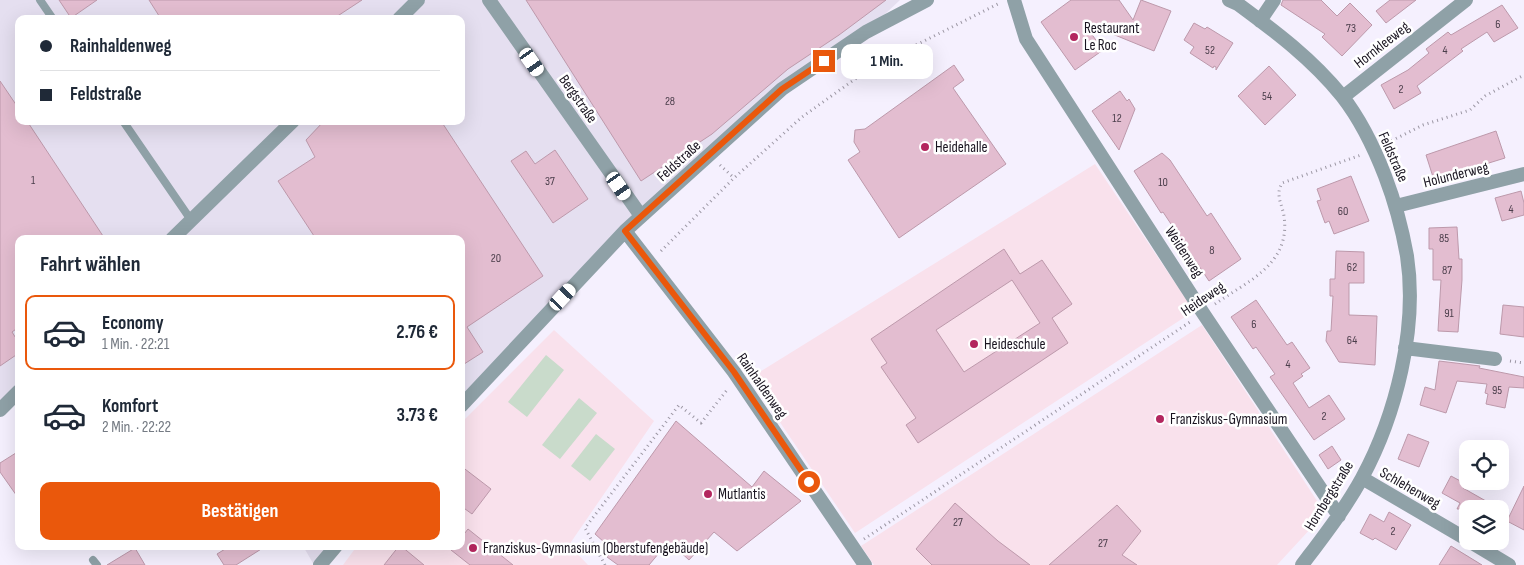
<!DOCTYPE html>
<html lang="de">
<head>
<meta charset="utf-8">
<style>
  body { margin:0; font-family:"Sofia Sans Condensed",sans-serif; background:#f2f2f3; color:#1f2937; height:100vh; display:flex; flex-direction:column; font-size:19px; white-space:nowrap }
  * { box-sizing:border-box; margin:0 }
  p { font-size:16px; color:#747a83 }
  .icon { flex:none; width:28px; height:28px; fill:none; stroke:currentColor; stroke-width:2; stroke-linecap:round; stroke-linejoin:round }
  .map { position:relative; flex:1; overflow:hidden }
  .details { position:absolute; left:15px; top:235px; width:450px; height:315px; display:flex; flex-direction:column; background:#fff; border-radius:10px; box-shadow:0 5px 20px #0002 }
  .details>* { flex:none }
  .top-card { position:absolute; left:15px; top:15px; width:450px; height:110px; border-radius:10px; box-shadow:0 5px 20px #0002; display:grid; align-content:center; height:110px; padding:0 25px; background:#fff }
  .controls { position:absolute; left:1459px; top:440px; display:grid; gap:10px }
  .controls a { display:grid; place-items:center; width:50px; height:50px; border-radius:10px; background:#fff; box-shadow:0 5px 20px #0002; font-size:25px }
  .end { position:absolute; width:22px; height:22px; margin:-11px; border:6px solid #ea580c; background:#fff; box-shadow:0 0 0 2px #fff }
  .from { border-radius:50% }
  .bubble { position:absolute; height:35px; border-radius:10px; background:#fff; box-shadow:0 5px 20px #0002; font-size:16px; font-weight:700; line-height:35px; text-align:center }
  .car { position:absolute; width:15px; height:30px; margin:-15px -8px; border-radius:6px; box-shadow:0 0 4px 1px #0007; background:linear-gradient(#fff 24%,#345 0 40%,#fff 0 76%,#345 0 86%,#fff 0) }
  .top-card b { display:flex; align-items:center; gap:18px; height:48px; font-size:19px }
  .top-card b+b { border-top:1px solid #e0e1e3 }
  .top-card i { width:12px; height:12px; background:#1f2937 }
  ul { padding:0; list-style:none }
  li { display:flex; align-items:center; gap:15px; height:75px; margin:0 10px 8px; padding:0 15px; border:2px solid transparent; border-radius:10px }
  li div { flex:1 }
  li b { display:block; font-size:19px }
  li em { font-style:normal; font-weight:700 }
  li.on { border-color:#ea580c }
  li>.icon { width:45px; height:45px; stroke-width:1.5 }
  h2 { padding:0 25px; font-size:22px; line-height:60px }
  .action { display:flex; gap:10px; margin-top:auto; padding:10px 25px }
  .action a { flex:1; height:58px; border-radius:10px; background:#ea580c; color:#fff; font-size:20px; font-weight:700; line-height:58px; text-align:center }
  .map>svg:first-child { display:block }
  .built { fill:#e5dff0; fill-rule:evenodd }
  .education { fill:#f9e1ec }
  .green { fill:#c9dbcb }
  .building { fill:#e3bdd0; stroke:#bd99ab; fill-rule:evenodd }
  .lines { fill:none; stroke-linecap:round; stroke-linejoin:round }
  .path { stroke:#9c97a4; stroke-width:3; stroke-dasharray:1 4; stroke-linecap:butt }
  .service { stroke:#8fa1a7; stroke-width:8 }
  .minor { stroke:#8fa1a7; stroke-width:14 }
  .route { stroke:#ea580c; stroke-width:6 }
  .poi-dot { fill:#b3265e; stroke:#fff; stroke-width:2 }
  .labels { text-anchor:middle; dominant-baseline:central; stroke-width:5; stroke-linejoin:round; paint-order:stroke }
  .number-label { font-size:12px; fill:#4b3e4b }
  .poi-label { font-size:15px; fill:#18131f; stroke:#fff; text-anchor:start }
  .street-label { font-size:15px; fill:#18131f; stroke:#fff }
</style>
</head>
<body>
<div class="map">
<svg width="1524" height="565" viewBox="0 0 1524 565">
  <rect width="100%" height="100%" fill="#f5f0fe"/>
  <path class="built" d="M 0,0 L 900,0 L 866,32 L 782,89 L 710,156 L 461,406 L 461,239 L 19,239 L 19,400 L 0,416 ZM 19,19 L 461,19 L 461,121 L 19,121 Z
    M 303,546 L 336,546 L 314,565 Z"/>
  <path class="education" d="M 1095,164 L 1194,311 L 855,533 L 750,378 Z
    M 1202,325 L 1325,513 L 1277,565 L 874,565 L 861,546 Z
    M 554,330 L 654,421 L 569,545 L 588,565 L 343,565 L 357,546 L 461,546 L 461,423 Z"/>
  <path class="green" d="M 546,355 L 564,370 L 527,417 L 508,402 Z
    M 579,398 L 597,413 L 560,459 L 542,445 Z
    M 596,434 L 615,449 L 590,481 L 571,466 Z"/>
  <path class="building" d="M 59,0 L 97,0 L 71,18 Z
    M 149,0 L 362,0 L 333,19 L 161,19 Z
    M 526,0 L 886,0 L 839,35 L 788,69 L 712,134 L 641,181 Z
    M 1071,0 L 1119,0 L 1133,20 L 1141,0 L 1171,11 L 1154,51 L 1083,22 L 1103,50 L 1075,70 L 1041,22 Z
    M 1283,0 L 1321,0 L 1337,16 L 1350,3 L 1372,25 L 1342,56 L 1322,37 L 1325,34 L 1281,5 Z
    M 1390,0 L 1416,0 L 1386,23 L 1376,11 Z
    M 1502,5 L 1518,28 L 1494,42 L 1487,32 L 1461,49 L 1463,51 L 1417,86 L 1421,93 L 1394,109 L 1381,85 L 1408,70 L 1429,53 L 1426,49 L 1448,32 L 1451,35 Z
    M 1194,23 L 1205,29 L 1207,27 L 1233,43 L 1216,70 L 1216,67 L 1214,66 L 1213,68 L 1190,53 L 1194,47 L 1184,40 Z
    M 954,65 L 964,80 L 953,88 L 1006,164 L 899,238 L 848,160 L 860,152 L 854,142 L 855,130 L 865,129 Z
    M 1269,66 L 1296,95 L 1265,125 L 1238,96 Z
    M 0,81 L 19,109 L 19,121 L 27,121 L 105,239 L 19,239 L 19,327 L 12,332 L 19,343 L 19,353 L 0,366 Z
    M 1120,91 L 1127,101 L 1129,99 L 1135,109 L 1119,150 L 1092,111 Z
    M 324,121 L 441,121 L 543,276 L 467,327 L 483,352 L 461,366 L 461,239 L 316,239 L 278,181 L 315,157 L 306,140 Z
    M 1496,131 L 1505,158 L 1434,180 L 1426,155 Z
    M 555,150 L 588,199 L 553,223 L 511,161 L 526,151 L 535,164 Z
    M 1162,153 L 1170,160 L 1207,216 L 1211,213 L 1241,259 L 1209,281 L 1163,212 L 1161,213 L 1134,171 Z
    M 1351,176 L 1369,221 L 1334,234 L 1329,221 L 1325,223 L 1317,201 L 1321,200 L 1317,189 Z
    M 1521,191 L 1524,203 L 1524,215 L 1502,221 L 1495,198 Z
    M 1457,227 L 1459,259 L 1462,259 L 1462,280 L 1458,332 L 1438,331 L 1441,280 L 1433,280 L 1433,249 L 1429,249 L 1429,228 Z
    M 1004,249 L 1020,274 L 1042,260 L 1072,304 L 1052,318 L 1068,343 L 918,443 L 906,425 L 916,418 L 881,367 L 887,363 L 871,339 ZM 1012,280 L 1040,323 L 964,372 L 936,330 Z
    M 1336,251 L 1364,252 L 1364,283 L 1349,283 L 1349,315 L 1377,316 L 1375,365 L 1339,362 L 1326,341 L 1327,331 L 1331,331 L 1333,296 L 1330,296 L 1330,279 L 1335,279 Z
    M 1256,300 L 1287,345 L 1292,342 L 1310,368 L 1301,374 L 1303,376 L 1293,383 L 1309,408 L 1329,395 L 1345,419 L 1314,440 L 1270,377 L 1275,374 L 1256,347 L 1253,349 L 1231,317 Z
    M 1503,305 L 1524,307 L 1524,337 L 1500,334 Z
    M 1439,361 L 1480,366 L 1479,368 L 1524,377 L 1524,388 L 1509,387 L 1505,408 L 1486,404 L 1488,394 L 1485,393 L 1487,384 L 1457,381 L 1446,413 L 1420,405 L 1425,387 L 1435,390 Z
    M 676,421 L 752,487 L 764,471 L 801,501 L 737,551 L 714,532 L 689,560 L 676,548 L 671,554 L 664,547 L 649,565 L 618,565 L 607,557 L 613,550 L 595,534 Z
    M 1408,434 L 1429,442 L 1419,467 L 1398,459 Z
    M 1332,446 L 1341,460 L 1328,469 L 1319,455 Z
    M 19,451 L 19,499 L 0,472 L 0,463 Z
    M 461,466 L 491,489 L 472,514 L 461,506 Z
    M 1451,476 L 1466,484 L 1463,488 L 1500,509 L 1457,509 L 1460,503 L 1442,493 Z
    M 1524,486 L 1524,530 L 1507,521 Z
    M 955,503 L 998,541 L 1030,565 L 932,565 L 916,549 Z
    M 1117,505 L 1141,531 L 1122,555 L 1137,565 L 1049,565 Z
    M 1389,512 L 1411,525 L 1396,550 L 1375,538 L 1373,540 L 1360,533 L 1370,514 L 1384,522 Z
    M 468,529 L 513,565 L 470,565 L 451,550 L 454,546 L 461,546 L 461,538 Z
    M 230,546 L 266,546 L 236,565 L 224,565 L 217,554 Z
    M 399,546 L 401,546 L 424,565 L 384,565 Z
    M 1451,546 L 1482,565 L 1439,565 Z
    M 135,548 L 145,565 L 107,565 Z"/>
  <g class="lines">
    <path class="path" d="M 1387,143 L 1423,125 L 1470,110 L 1485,96 L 1524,75
      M 720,165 L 734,178
      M 661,251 L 734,178 L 802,117 L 872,67 L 1000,3
      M 1215,304 C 1248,281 1291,264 1284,216 C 1282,204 1275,195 1282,183 L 1361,155
      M 1510,361 L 1524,363
      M 864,539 L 1190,322
      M 605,565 L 585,528 L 679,405 L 701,423 L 727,390"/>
    <path class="service" d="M 40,0 L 53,19
      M 123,121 L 191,220
      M 93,560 L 97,565"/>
    <path class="minor" d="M 489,0 L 641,216
      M 1014,0 L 1026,39 L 1203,313 L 1339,516
      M 1229,0 L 1238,4 C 1276,32 1312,59 1342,96 C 1360,119 1375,150 1385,176 C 1395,202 1402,228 1407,256 C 1418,328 1396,415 1362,478 C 1345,509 1323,537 1302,565
      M 399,19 L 418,0
      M 1260,21 L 1274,0
      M 1343,97 L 1466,0
      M 1396,206 L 1524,174
      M 625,231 L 734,372 L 865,565
      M 172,239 L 293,121
      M 1405,348 L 1495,359
      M 461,406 L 625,231 L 782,89 L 866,32 L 927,0
      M 0,410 L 19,391
      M 1362,478 L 1468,540
      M 1469,541 L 1509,565
      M 320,565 L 336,546"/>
  </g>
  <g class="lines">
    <path class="route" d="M 809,482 L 734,372 L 625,231 L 782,89 L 824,61"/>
  </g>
  <g class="poi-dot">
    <circle cx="1074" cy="37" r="5"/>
    <circle cx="925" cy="147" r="5"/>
    <circle cx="974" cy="344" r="5"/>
    <circle cx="1160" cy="419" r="5"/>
    <circle cx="708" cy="494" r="5"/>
    <circle cx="473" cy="548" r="5"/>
  </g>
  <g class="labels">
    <g class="number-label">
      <text x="1498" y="24">6</text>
      <text x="1351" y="28">73</text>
      <text x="1210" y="50">52</text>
      <text x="1445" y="50">4</text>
      <text x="1401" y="89">2</text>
      <text x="1267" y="96">54</text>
      <text x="670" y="101">28</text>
      <text x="1117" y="118">12</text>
      <text x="33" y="180">1</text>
      <text x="550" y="181">37</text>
      <text x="1163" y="182">10</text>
      <text x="1511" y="209">4</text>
      <text x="1343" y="211">60</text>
      <text x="1444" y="238">85</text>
      <text x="1212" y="250">8</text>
      <text x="496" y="258">20</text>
      <text x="1352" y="267">62</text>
      <text x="1447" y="270">87</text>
      <text x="1449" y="313">91</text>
      <text x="1254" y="324">6</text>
      <text x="1352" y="340">64</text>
      <text x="1288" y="364">4</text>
      <text x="1497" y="390">95</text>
      <text x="1324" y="416">2</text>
      <text x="958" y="522">27</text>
      <text x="1393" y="531">2</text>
      <text x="1103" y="543">27</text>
    </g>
    <g class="poi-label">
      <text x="1084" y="28">Restaurant<tspan x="1084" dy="17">Le Roc</tspan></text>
      <text x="935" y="147">Heidehalle</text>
      <text x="984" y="344">Heideschule</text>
      <text x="1170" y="419">Franziskus-Gymnasium</text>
      <text x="718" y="494">Mutlantis</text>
      <text x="483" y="548">Franziskus-Gymnasium (Oberstufengebäude)</text>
    </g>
    <g class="street-label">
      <text transform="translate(1382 45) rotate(-38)">Hornkleeweg</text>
      <text transform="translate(578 99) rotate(55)">Bergstraße</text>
      <text transform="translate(1393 157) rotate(66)">Feldstraße</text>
      <text transform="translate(679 161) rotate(-42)">Feldstraße</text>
      <text transform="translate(1456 175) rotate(-14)">Holunderweg</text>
      <text transform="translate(1184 252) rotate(57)">Weidenweg</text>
      <text transform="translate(1203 299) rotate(-34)">Heideweg</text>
      <text transform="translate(762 386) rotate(55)">Rainhaldenweg</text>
      <text transform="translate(1410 488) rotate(30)">Schlehenweg</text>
      <text transform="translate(1329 496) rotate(-58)">Hornbergstraße</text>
    </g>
  </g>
</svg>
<div class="controls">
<a><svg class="icon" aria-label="locate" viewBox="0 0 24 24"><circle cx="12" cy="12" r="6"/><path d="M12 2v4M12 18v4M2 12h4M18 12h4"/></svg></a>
<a><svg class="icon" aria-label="layers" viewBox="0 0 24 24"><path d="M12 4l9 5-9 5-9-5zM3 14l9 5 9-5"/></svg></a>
</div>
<i class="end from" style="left:809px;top:482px"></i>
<i class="end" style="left:824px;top:61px"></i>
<div class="bubble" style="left:841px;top:44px;width:92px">1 Min.</div>
<i class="car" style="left:532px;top:62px;rotate:145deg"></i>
<i class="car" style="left:619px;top:186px;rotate:145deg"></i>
<i class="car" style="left:563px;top:297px;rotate:43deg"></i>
<div class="top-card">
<b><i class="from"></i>Rainhaldenweg</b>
<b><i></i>Feldstraße</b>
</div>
<section class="details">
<h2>Fahrt wählen</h2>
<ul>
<li class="on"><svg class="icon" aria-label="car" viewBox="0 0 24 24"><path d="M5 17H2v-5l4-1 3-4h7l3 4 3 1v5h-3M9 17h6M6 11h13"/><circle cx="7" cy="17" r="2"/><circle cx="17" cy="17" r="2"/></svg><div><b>Economy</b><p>1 Min. · 22:21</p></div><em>2.76 €</em></li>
<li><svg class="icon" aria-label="car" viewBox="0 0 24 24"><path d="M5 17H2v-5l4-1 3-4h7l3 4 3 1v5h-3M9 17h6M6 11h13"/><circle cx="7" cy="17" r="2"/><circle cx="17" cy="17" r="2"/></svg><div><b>Komfort</b><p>2 Min. · 22:22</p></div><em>3.73 €</em></li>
</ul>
<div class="action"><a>Bestätigen</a></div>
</section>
</div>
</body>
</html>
